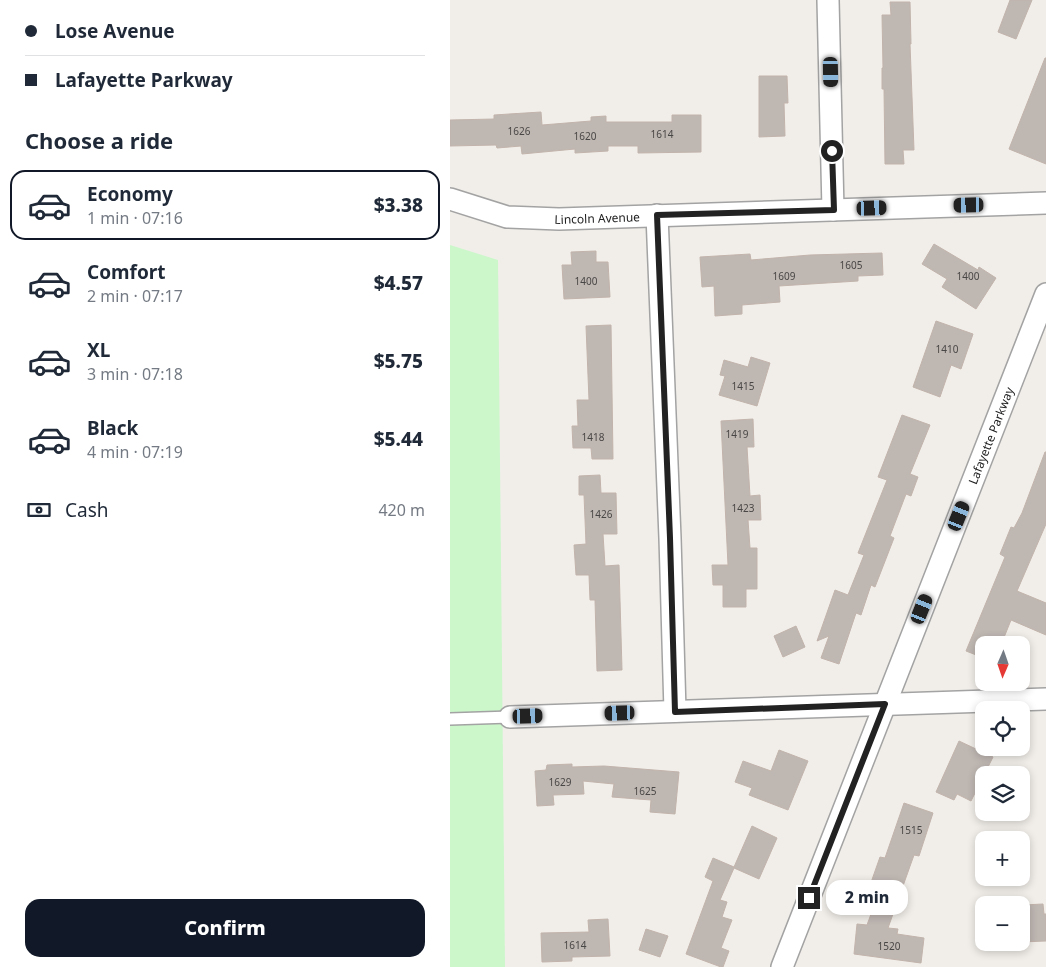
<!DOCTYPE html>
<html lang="en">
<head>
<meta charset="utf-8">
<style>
  body { margin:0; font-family:"Noto Sans",sans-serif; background:#f6f6f7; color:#1f2937; height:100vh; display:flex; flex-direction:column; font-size:19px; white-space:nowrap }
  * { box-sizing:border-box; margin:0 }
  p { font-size:16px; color:#747a83 }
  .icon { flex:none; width:28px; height:28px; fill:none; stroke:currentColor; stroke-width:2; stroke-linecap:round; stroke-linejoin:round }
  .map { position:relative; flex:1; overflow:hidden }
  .drawer { display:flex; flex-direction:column; background:#fff; width:450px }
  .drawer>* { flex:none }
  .banner { display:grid; align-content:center; height:110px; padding:0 25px; background:#fff }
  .needle { width:32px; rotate:182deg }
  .fabs { position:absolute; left:525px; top:636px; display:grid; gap:10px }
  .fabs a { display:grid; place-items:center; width:55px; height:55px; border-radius:10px; background:#fff; box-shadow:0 2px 8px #0003; font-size:25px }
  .end { position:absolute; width:22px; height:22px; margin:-11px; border:6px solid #222; background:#fff; box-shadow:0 0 0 2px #fff }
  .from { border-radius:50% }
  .bubble { position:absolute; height:35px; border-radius:15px; background:#fff; box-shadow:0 2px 8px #0003; font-size:16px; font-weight:800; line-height:35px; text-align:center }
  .car { position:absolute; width:15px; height:30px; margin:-15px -8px; border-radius:6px; box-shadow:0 0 4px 1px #0007; background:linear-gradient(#222 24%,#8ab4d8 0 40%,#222 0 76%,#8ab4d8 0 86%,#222 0) }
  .banner b { display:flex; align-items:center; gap:18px; height:48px; font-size:19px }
  .banner b+b { border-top:1px solid #e0e1e3 }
  .banner i { width:12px; height:12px; background:#1f2937 }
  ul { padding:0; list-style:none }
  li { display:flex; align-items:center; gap:15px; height:70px; margin:0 10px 8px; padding:0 15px; border:2px solid transparent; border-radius:15px }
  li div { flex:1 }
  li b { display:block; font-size:19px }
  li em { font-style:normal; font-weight:800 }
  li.selected { border-color:#111827 }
  li>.icon { width:45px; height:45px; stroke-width:1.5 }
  h2 { padding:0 25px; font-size:22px; line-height:60px }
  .pay { display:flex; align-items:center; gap:12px; height:55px; padding:0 25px; font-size:19px }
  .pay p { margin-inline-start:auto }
  .cta { display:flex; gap:10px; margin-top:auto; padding:10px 25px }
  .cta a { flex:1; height:58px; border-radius:15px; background:#111827; color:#fff; font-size:20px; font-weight:800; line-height:58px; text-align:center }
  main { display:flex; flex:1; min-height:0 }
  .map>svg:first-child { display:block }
  .park { fill:#cbf7cb }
  .building { fill:#bfb7b2; stroke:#c2b4ac }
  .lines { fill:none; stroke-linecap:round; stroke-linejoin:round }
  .lane-casing { stroke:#a3a3a3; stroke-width:14 }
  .street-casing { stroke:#a3a3a3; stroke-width:24 }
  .lane { stroke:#fff; stroke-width:11 }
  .street { stroke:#fff; stroke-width:21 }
  .route { stroke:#222; stroke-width:6 }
  .labels { text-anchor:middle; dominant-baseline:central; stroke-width:4; stroke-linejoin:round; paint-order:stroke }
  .number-label { font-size:10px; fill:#494746 }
  .street-label { font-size:12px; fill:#222; stroke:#fff }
</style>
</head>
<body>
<main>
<section class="drawer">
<div class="banner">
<b><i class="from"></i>Lose Avenue</b>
<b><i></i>Lafayette Parkway</b>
</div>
<h2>Choose a ride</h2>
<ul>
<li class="selected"><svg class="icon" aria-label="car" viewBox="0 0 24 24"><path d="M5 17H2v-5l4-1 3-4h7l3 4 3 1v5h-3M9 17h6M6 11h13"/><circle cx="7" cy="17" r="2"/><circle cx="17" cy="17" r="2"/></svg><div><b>Economy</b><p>1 min · 07:16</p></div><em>$3.38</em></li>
<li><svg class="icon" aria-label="car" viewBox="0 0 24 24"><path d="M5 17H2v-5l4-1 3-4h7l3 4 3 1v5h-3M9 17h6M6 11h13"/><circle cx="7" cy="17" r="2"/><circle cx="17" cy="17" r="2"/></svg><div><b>Comfort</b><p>2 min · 07:17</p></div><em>$4.57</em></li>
<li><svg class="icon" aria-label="car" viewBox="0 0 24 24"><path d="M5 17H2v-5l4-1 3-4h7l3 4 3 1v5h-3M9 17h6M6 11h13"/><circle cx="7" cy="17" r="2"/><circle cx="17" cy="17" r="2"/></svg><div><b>XL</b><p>3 min · 07:18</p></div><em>$5.75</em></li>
<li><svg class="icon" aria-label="car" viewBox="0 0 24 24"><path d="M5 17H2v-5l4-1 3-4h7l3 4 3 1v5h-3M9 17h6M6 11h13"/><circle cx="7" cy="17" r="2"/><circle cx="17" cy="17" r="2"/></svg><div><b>Black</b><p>4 min · 07:19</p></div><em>$5.44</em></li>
</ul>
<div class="pay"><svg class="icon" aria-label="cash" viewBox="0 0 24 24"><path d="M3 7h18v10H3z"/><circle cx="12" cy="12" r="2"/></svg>Cash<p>420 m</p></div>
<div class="cta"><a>Confirm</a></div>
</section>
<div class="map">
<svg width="596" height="967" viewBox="0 0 596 967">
  <rect width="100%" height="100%" fill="#f1eee9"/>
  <path class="park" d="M 0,245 L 48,260 L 55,967 L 0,967 Z"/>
  <path class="building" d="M 560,0 L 582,0 L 566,39 L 548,32 Z
    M 440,2 L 460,2 L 461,44 L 460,44 L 464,150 L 453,150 L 454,164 L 435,164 L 434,89 L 432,89 L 432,68 L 433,68 L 432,15 L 441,15 Z
    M 595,58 L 596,58 L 596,164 L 559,149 Z
    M 309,76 L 337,76 L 338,103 L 334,103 L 335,136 L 309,137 Z
    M 91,112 L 92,125 L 141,121 L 141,117 L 156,116 L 156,122 L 222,122 L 222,115 L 251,115 L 251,152 L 188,153 L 188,146 L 158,146 L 158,151 L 125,153 L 125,149 L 72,154 L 71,146 L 47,148 L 46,145 L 0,146 L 0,120 L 44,119 L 44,115 Z
    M 484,244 L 528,270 L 529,267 L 546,278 L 526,309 L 492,287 L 497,279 L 472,264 Z
    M 146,251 L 146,262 L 158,262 L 160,297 L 114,299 L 112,265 L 122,265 L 121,252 Z
    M 432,253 L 433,275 L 408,276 L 408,281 L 329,286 L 330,302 L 292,305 L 292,314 L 265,316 L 264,286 L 252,287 L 250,257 L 300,254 L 301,260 L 360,255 Z
    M 486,321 L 523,334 L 511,369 L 501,365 L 490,397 L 463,387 Z
    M 161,325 L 163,459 L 142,459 L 141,448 L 123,448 L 122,426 L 128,426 L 127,400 L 139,400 L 136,326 Z
    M 301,357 L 320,363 L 307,406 L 269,395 L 275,376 L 270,375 L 274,360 L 298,367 Z
    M 452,415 L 480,425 L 460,474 L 468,477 L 461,496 L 456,494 L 440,536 L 444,538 L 425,587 L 421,585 L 411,615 L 406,613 L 389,664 L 371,658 L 379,636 L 367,641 L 385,590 L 398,595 L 414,555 L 408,553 L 437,480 L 428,477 Z
    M 303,419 L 304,447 L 297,447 L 300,496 L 310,495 L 311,520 L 298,520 L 300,548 L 307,548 L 307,589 L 296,589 L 296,607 L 273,607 L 273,585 L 263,585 L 262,565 L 278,565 L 271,421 Z
    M 595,452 L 596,452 L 596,524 L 567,591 L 596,603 L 596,635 L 561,620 L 551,645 L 534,645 L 534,658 L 516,651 L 555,557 L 550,554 L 561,527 L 564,528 L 572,513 Z
    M 150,475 L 151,493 L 166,493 L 167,534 L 153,534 L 155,566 L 169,565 L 172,670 L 147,671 L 145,600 L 140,600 L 139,575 L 126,575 L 124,545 L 136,544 L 134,495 L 129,495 L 129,476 Z
    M 346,626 L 355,647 L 333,657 L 324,636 Z
    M 509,741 L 543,757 L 534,775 L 534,796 L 525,793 L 521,801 L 507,794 L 504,800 L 486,792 Z
    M 329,750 L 358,761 L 338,810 L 299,795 L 302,788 L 285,782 L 293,761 L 321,771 Z
    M 122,764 L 122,767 L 154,766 L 229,772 L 225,814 L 200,812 L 201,800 L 162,797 L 164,784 L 133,781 L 134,794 L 103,795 L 104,805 L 87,806 L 85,771 L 96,770 L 97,765 Z
    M 454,803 L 483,813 L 469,856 L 464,855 L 438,928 L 448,929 L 447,934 L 474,938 L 471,963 L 404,954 L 407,924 L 417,925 L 428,895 L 418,891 L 430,857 L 435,858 Z
    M 302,826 L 327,838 L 309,879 L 284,868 L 270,900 L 277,902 L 272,917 L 282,920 L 271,948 L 279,951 L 273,967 L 271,967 L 236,954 L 263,881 L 255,877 L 263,858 L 284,867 Z
    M 593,904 L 594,914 L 596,914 L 596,941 L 571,942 L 571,915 L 574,915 L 574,905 Z
    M 158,919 L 160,956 L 122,957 L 122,961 L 92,962 L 91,933 L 139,932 L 138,920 Z
    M 196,929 L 218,936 L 210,957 L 189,950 Z"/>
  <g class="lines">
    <g class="lane-casing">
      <path id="lane" d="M 0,719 L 60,717"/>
    </g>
    <g class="street-casing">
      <g id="street">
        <path d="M 378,0 L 383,210"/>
        <path id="s1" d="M 0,199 L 57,217 L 109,219 L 596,203"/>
        <path d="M 207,215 L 220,538 L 225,711"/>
        <path d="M 60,717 L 596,699"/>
        <path id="s2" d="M 332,967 L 596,294"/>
      </g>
    </g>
    <use href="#lane" class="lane"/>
    <use href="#street" class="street"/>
  </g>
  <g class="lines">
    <path class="route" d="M 359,898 L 435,704 L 225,712 L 220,538 L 207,215 L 384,210 L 382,151"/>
  </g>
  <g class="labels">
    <g class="number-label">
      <text x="69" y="131">1626</text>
      <text x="212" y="134">1614</text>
      <text x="135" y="136">1620</text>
      <text x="401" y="265">1605</text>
      <text x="334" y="276">1609</text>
      <text x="518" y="276">1400</text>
      <text x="136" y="281">1400</text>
      <text x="497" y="349">1410</text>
      <text x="293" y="386">1415</text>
      <text x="287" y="434">1419</text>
      <text x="143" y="437">1418</text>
      <text x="293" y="508">1423</text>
      <text x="151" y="514">1426</text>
      <text x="110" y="782">1629</text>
      <text x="195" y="791">1625</text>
      <text x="461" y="830">1515</text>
      <text x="125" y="945">1614</text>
      <text x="439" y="946">1520</text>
    </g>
    <g class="street-label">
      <text stroke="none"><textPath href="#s1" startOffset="150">Lincoln Avenue</textPath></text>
      <text stroke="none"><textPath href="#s2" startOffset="571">Lafayette Parkway</textPath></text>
    </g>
  </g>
</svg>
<div class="fabs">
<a><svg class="needle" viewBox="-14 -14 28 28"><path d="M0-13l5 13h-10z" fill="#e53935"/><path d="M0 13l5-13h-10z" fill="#747a83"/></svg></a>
<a><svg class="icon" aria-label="locate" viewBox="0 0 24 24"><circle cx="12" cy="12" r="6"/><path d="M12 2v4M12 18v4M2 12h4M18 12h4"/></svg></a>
<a><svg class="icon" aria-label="layers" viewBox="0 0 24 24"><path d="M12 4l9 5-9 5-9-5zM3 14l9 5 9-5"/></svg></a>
<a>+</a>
<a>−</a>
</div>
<i class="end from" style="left:382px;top:151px"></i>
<i class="end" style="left:359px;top:898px"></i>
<div class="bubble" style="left:376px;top:880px;width:82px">2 min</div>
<i class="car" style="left:381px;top:72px;rotate:179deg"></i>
<i class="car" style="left:519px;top:205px;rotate:269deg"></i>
<i class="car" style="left:422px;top:208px;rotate:88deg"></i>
<i class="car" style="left:509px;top:516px;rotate:22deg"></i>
<i class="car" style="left:472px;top:609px;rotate:22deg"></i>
<i class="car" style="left:170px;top:713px;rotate:268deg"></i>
<i class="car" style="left:78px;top:716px;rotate:88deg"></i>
</div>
</main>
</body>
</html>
